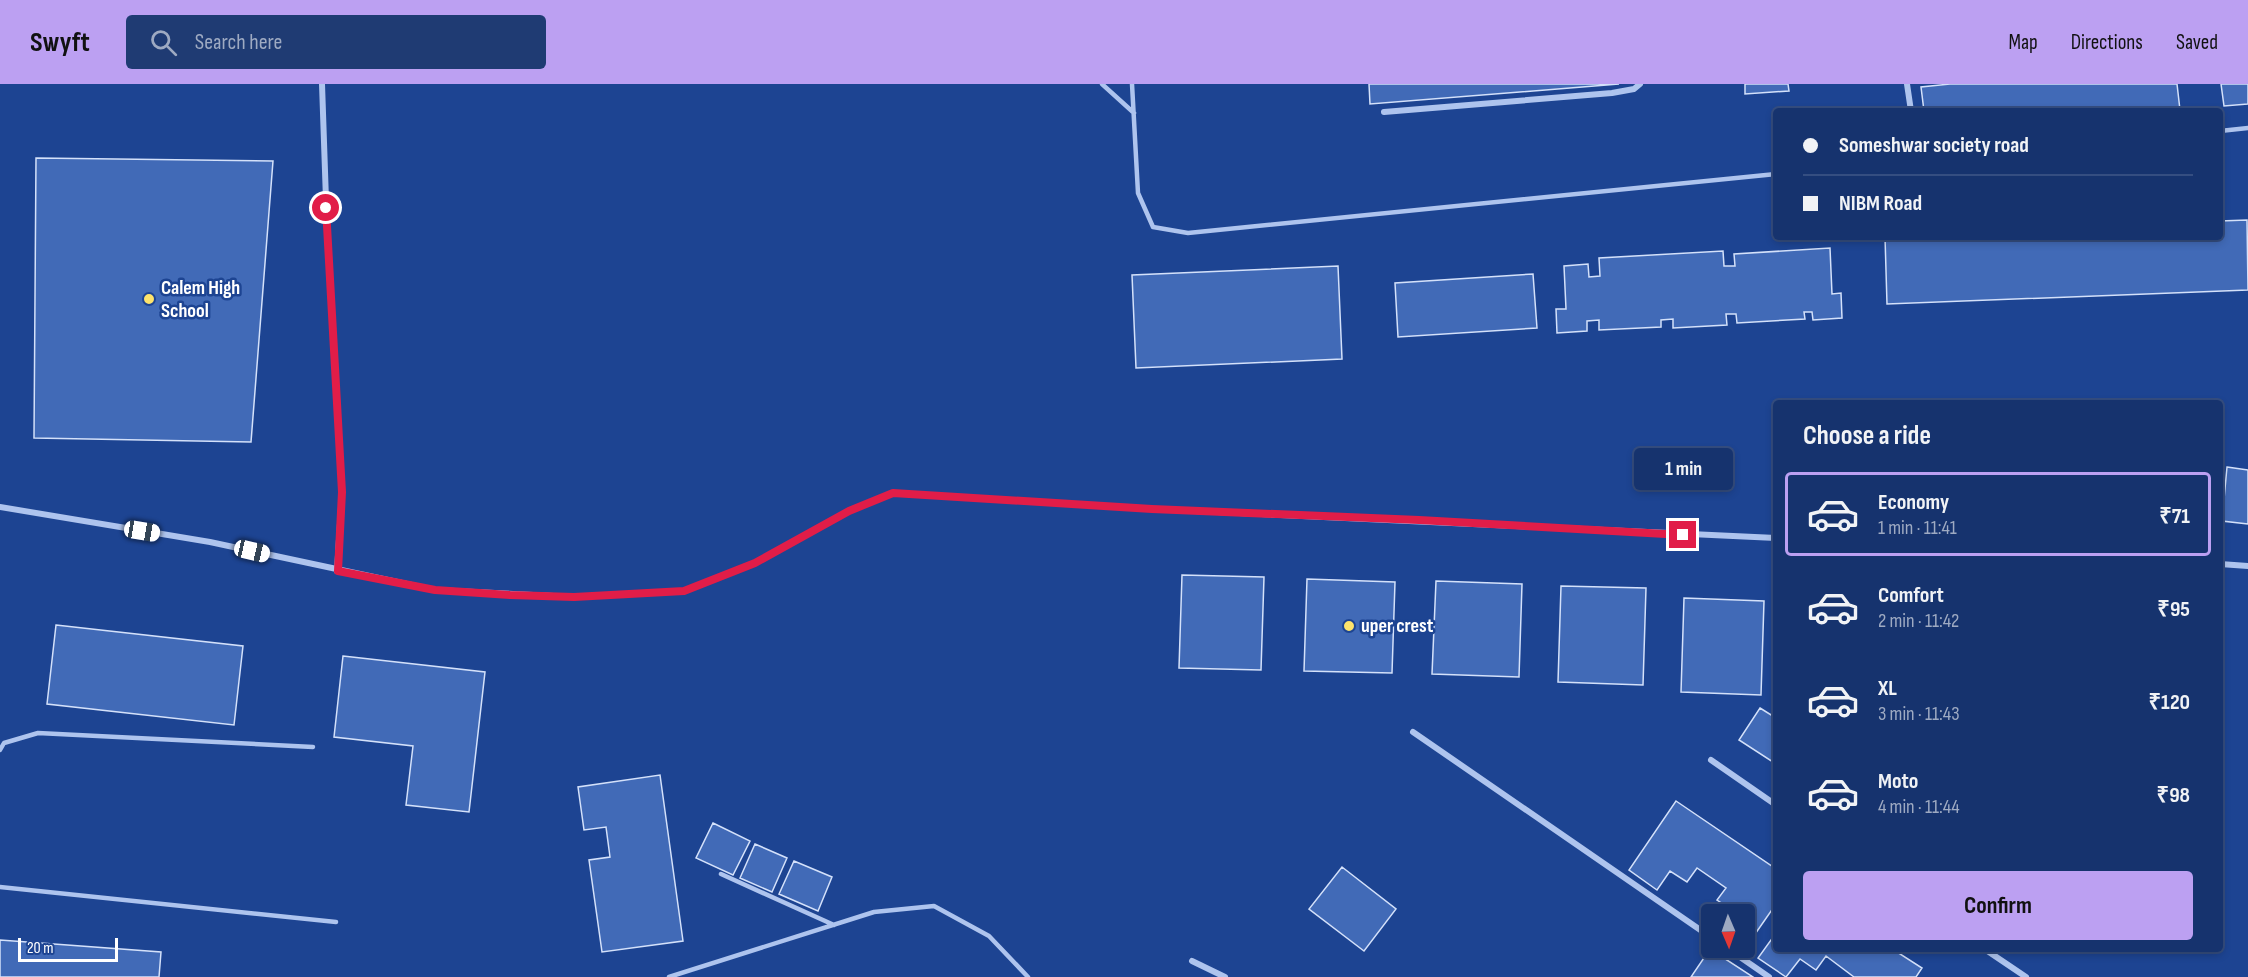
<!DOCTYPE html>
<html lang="en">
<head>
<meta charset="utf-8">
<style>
  body { margin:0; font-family:"Sofia Sans Condensed",sans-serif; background:#1f3b73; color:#f1f3f6; height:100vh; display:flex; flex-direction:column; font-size:22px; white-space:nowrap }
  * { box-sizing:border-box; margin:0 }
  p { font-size:20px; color:#9eaac2 }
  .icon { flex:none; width:33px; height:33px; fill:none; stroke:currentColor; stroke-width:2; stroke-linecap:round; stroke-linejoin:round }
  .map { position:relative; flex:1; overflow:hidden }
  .side { position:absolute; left:1773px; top:316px; width:450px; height:552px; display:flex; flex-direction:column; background:#16336e; border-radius:6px; box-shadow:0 3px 9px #0003,0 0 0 2px #354e81 }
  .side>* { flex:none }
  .hud { position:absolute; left:1773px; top:24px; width:450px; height:132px; border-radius:6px; box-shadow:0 3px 9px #0003,0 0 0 2px #354e81; display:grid; align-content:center; height:132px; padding:0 30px; background:#16336e }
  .needle { width:39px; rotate:178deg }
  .controls { position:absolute; left:1701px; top:820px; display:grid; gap:12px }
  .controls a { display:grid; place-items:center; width:54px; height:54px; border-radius:6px; background:#16336e; box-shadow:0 3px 9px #0003,0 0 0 2px #354e81; font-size:30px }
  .scale { position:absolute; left:18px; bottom:15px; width:100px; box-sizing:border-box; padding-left:6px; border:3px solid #fff; border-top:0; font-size:16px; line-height:21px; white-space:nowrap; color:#fff; -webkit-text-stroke:4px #1d4492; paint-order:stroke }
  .end { position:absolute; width:27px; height:27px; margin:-14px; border:8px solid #e11d48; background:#fff; box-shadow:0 0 0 3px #fff }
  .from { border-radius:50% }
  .bubble { position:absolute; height:42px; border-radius:6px; background:#16336e; box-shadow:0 3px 9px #0003,0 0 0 2px #354e81; font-size:20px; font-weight:700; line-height:42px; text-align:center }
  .car { position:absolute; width:18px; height:36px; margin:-18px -9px; border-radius:8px; box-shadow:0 0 4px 2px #0007; background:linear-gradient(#fff 24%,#345 0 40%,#fff 0 76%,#345 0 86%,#fff 0) }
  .hud b { display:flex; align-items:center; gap:21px; height:57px; font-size:22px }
  .hud b+b { border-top:2px solid #354e81 }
  .hud i { width:15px; height:15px; background:#f1f3f6 }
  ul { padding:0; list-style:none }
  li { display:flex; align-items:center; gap:18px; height:84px; margin:0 12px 9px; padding:0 18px; border:3px solid transparent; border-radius:6px }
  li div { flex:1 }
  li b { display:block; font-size:22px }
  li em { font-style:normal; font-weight:700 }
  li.on { border-color:#bca0f2 }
  li>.icon { width:54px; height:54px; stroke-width:1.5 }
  h2 { padding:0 30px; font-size:27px; line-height:72px }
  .cta { display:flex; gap:12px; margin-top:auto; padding:12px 30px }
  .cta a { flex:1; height:69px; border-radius:6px; background:#bca0f2; color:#111; font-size:24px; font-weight:700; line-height:69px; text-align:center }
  header { display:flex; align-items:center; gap:36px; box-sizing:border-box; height:84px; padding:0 30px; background:#bca0f2; color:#111 }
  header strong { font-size:28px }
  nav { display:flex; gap:33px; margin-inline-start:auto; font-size:21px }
  .search { width:420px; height:54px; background:#1f3b73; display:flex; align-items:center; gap:15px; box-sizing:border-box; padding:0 21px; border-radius:6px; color:#9eaac2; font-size:22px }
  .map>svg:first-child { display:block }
  .building { fill:#416ab7; stroke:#d4e1fa; stroke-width:1.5 }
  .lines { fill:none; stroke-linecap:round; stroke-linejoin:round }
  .service { stroke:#aec4ee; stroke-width:4.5 }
  .minor { stroke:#aec4ee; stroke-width:6 }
  .route { stroke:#e11d48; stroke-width:8 }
  .poi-dot { fill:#fde36c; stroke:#1d4492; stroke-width:2 }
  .labels { text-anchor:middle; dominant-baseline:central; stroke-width:5; stroke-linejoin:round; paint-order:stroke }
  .poi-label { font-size:20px; font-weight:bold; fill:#fff; stroke:#1d4492; text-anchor:start }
</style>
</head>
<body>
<header>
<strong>Swyft</strong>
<div class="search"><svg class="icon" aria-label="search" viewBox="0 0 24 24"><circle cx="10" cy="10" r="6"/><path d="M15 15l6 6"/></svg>Search here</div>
<nav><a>Map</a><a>Directions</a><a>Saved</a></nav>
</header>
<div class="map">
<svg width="2248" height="893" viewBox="0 0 2248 893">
  <rect width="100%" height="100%" fill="#1d4492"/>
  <path class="building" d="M 1369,0 L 1619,0 L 1370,20 Z
    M 1745,0 L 1788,0 L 1789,7 L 1745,10 Z
    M 1950,0 L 2177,0 L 2180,26 L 1924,27 L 1921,3 Z
    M 2221,0 L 2248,0 L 2248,20 L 2224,22 Z
    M 36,74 L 273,77 L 251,358 L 34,354 Z
    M 2247,136 L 2248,206 L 1887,220 L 1885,153 L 2220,153 L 2220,137 Z
    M 1830,164 L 1832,210 L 1841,209 L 1842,234 L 1813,236 L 1812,228 L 1804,228 L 1805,235 L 1737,239 L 1736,230 L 1726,230 L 1727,241 L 1673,244 L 1673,235 L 1661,236 L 1661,243 L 1599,246 L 1599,236 L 1587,237 L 1587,247 L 1557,249 L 1556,225 L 1566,225 L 1564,182 L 1588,180 L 1589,193 L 1600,192 L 1599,174 L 1723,167 L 1724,182 L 1735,182 L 1734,170 Z
    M 1338,182 L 1342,275 L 1136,284 L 1132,191 Z
    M 1533,190 L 1537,244 L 1398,253 L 1395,199 Z
    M 2227,383 L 2248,386 L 2248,440 L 2222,437 Z
    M 1182,491 L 1264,493 L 1261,586 L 1179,584 Z
    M 1307,495 L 1395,498 L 1392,589 L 1304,587 Z
    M 1436,497 L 1522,500 L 1519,593 L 1432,590 Z
    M 1561,502 L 1646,504 L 1643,601 L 1558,598 Z
    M 1684,514 L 1764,517 L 1761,611 L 1681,608 Z
    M 56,541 L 243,562 L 234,641 L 47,620 Z
    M 343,572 L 485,588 L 469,728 L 406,721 L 413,662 L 334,653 Z
    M 1760,624 L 1776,634 L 1776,680 L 1739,656 Z
    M 660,691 L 683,857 L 602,868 L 589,776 L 610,773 L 606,743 L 584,746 L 578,703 Z
    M 1676,717 L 1776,785 L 1776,820 L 1744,866 L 1741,864 L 1744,864 L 1744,831 L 1724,831 L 1729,824 L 1717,816 L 1726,804 L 1697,784 L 1687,798 L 1670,787 L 1657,806 L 1629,786 Z
    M 713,739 L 750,757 L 733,791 L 696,774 Z
    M 755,760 L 787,774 L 772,808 L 740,794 Z
    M 794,777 L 832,793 L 818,827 L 779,810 Z
    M 1342,783 L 1396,825 L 1364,867 L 1309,825 Z
    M 1776,849 L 1776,866 L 1894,866 L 1922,884 L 1916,893 L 1854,893 L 1826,872 L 1816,886 L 1800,875 L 1786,893 L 1758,874 Z
    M 0,856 L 161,868 L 159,893 L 0,893 Z
    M 1710,865 L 1753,893 L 1691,893 Z"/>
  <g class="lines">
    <path class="service" d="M 1102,0 L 1134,29
      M 1132,0 L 1138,109 L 1153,143 L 1188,149 L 1776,90
      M 2220,47 L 2248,44
      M 0,666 L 4,659 L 38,649 L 313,663
      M 721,790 L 834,841
      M 0,803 L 336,838
      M 669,893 L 874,828 L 934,822 L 989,852 L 1028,893"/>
    <path class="minor" d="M 322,0 L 327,145 L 342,408 L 337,487
      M 1907,0 L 1911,27
      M 1384,28 L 1612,9 L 1634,5 L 1640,0
      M 0,423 L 210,458 L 435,506 L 574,513 L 684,507 L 755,479 L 849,427 L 893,409 L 1152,425 L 1776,454
      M 2220,480 L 2248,482
      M 1413,648 L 1712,854
      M 1711,676 L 1776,721
      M 1727,864 L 1769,893
      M 1986,866 L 2026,893
      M 1192,877 L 1225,893"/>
  </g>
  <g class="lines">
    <path class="route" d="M 326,124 L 342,408 L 338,487 L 435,506 L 510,511 L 574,513 L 684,507 L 755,479 L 849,427 L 893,409 L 1152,425 L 1419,436 L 1683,451"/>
  </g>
  <g class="poi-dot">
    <circle cx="149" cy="215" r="6"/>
    <circle cx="1349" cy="542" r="6"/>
  </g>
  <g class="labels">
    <g class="poi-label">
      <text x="161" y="204">Calem High<tspan x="161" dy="23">School</tspan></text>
      <text x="1361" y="542">uper crest</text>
    </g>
  </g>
</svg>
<div class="controls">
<a><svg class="needle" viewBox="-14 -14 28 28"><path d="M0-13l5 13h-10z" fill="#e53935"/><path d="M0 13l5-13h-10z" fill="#9eaac2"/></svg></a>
</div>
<div class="scale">20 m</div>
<i class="end from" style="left:326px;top:124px"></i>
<i class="end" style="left:1683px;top:451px"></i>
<div class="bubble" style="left:1634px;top:364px;width:99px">1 min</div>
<i class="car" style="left:142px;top:447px;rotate:99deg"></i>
<i class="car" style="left:252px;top:467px;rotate:103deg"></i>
<div class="hud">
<b><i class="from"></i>Someshwar society road</b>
<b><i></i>NIBM Road</b>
</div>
<section class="side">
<h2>Choose a ride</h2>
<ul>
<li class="on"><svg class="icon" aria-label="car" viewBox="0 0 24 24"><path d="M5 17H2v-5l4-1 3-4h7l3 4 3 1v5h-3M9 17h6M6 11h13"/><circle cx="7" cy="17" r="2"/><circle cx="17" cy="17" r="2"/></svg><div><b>Economy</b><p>1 min · 11:41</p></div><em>₹71</em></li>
<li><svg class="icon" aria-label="car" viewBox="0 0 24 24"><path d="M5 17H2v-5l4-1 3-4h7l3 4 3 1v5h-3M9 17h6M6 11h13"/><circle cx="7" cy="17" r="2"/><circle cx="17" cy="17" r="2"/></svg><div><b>Comfort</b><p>2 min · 11:42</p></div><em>₹95</em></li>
<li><svg class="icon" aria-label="car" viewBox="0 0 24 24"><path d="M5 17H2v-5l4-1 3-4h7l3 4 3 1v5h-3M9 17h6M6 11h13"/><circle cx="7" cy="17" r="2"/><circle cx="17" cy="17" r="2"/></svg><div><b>XL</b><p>3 min · 11:43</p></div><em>₹120</em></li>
<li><svg class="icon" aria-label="car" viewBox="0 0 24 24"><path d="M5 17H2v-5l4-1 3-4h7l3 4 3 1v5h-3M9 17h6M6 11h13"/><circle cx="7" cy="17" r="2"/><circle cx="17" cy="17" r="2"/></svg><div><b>Moto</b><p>4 min · 11:44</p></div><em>₹98</em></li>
</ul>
<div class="cta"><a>Confirm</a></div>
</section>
</div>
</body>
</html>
